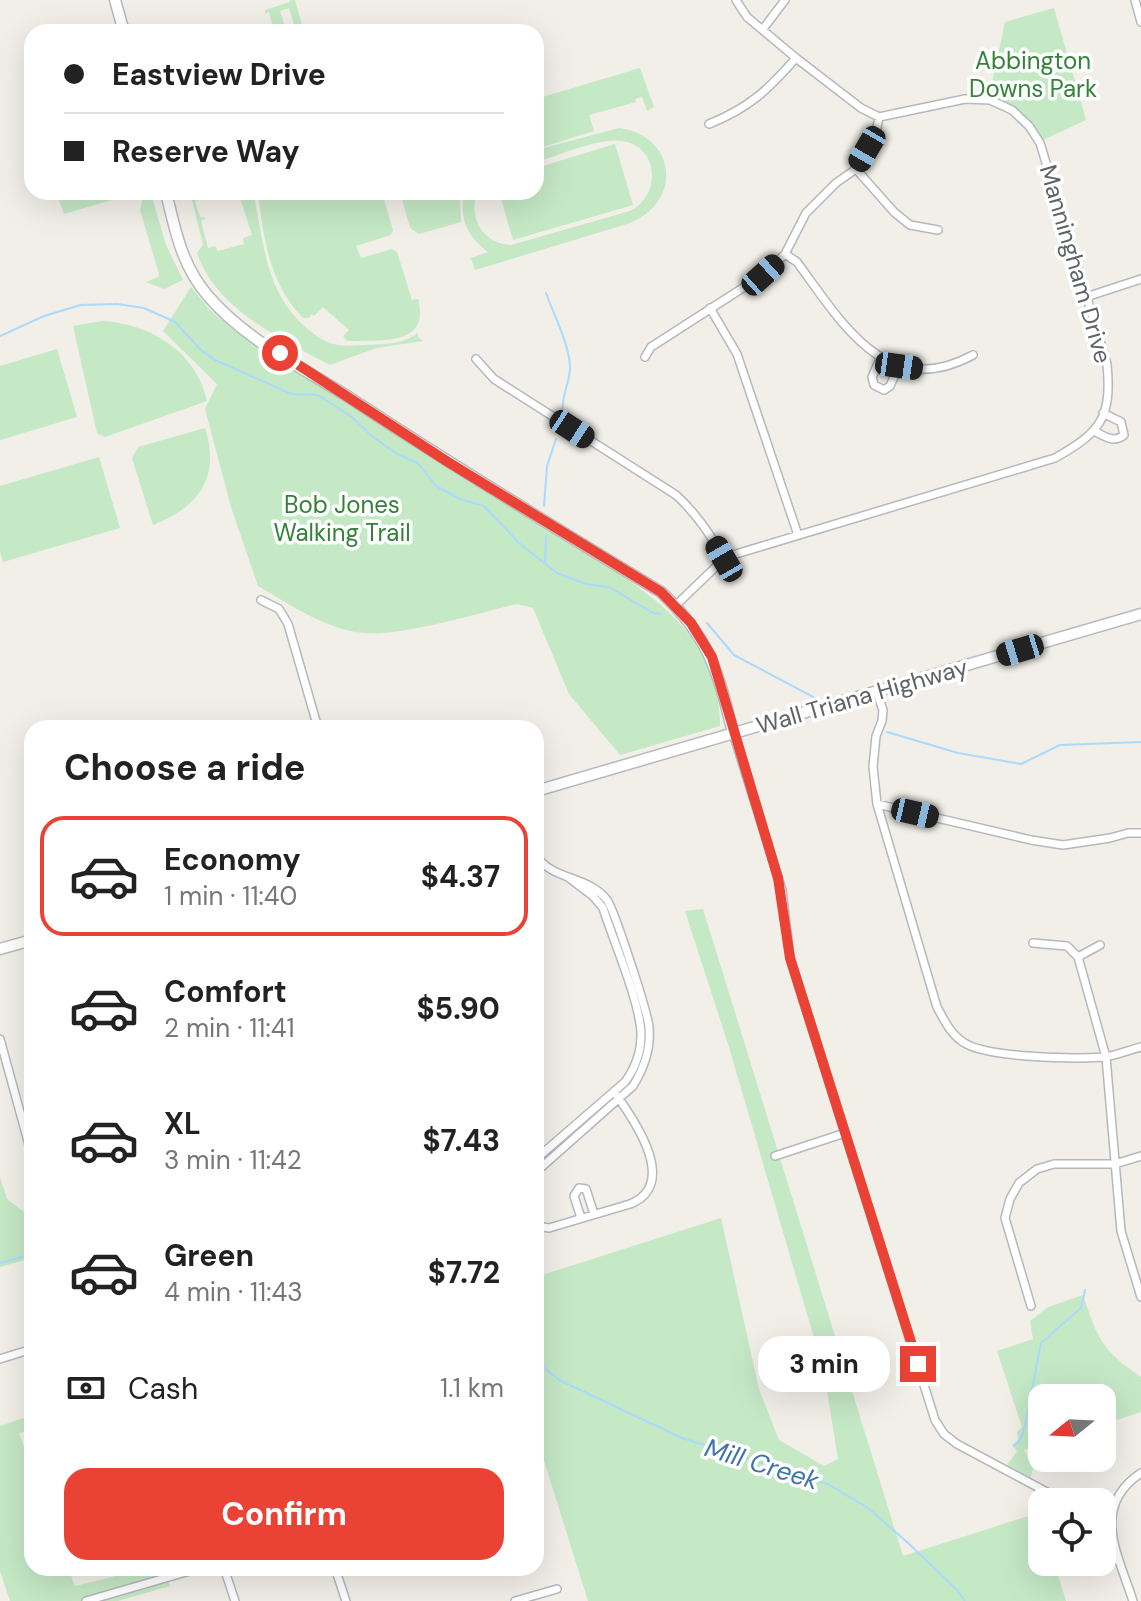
<!DOCTYPE html>
<html lang="en">
<head>
<meta charset="utf-8">
<style>
  body { margin:0; font-family:"DM Sans",sans-serif; background:#f2f2f2; color:#222; height:100vh; display:flex; flex-direction:column; font-size:30px; white-space:nowrap }
  * { box-sizing:border-box; margin:0 }
  p { font-size:26px; color:#767676 }
  .icon { flex:none; width:44px; height:44px; fill:none; stroke:currentColor; stroke-width:2; stroke-linecap:round; stroke-linejoin:round }
  .map { position:relative; flex:1; overflow:hidden }
  .side { position:absolute; left:24px; top:720px; width:520px; height:856px; display:flex; flex-direction:column; background:#fff; border-radius:24px; box-shadow:0 8px 32px #0002 }
  .side>* { flex:none }
  .hud { position:absolute; left:24px; top:24px; width:520px; height:176px; border-radius:24px; box-shadow:0 8px 32px #0002; display:grid; align-content:center; height:176px; padding:0 40px; background:#fff }
  .needle { width:52px; rotate:252deg }
  .controls { position:absolute; left:1028px; top:1384px; display:grid; gap:16px }
  .controls a { display:grid; place-items:center; width:88px; height:88px; border-radius:16px; background:#fff; box-shadow:0 8px 32px #0002; font-size:40px }
  .end { position:absolute; width:36px; height:36px; margin:-18px; border:10px solid #ea4335; background:#fff; box-shadow:0 0 0 4px #fff }
  .from { border-radius:50% }
  .bubble { position:absolute; height:56px; border-radius:24px; background:#fff; box-shadow:0 8px 32px #0002; font-size:26px; font-weight:700; line-height:56px; text-align:center }
  .car { position:absolute; width:24px; height:48px; margin:-24px -12px; border-radius:10px; box-shadow:0 0 6px 2px #0007; background:linear-gradient(#222 24%,#8ab4d8 0 40%,#222 0 76%,#8ab4d8 0 86%,#222 0) }
  .hud b { display:flex; align-items:center; gap:28px; height:76px; font-size:30px }
  .hud b+b { border-top:2px solid #e0e0e0 }
  .hud i { width:20px; height:20px; background:#222 }
  ul { padding:0; list-style:none }
  li { display:flex; align-items:center; gap:24px; height:120px; margin:0 16px 12px; padding:0 24px; border:4px solid transparent; border-radius:24px }
  li div { flex:1 }
  li b { display:block; font-size:30px }
  li em { font-style:normal; font-weight:700 }
  li.current { border-color:#ea4335 }
  li>.icon { width:72px; height:72px; stroke-width:1.5 }
  h2 { padding:0 40px; font-size:36px; line-height:96px }
  .pay { display:flex; align-items:center; gap:20px; height:88px; padding:0 40px; font-size:30px }
  .pay p { margin-inline-start:auto }
  .action { display:flex; gap:16px; margin-top:auto; padding:16px 40px }
  .action a { flex:1; height:92px; border-radius:24px; background:#ea4335; color:#fff; font-size:32px; font-weight:700; line-height:92px; text-align:center }
  .map>svg:first-child { display:block }
  .green { fill:#c5e8c5 }
  .lines { fill:none; stroke-linecap:round; stroke-linejoin:round }
  .stream { stroke:#aadaff; stroke-width:2 }
  .street-casing { stroke:#b5b8bc; stroke-width:10 }
  .secondary-casing { stroke:#b6babf; stroke-width:13 }
  .street { stroke:#fff; stroke-width:7 }
  .secondary { stroke:#fff; stroke-width:10 }
  .route { stroke:#ea4335; stroke-width:10 }
  .labels { text-anchor:middle; dominant-baseline:central; stroke-width:7; stroke-linejoin:round; paint-order:stroke }
  .park-label { font-size:24px; fill:#348238; stroke:#fff }
  .street-label { font-size:24px; fill:#5f6368; stroke:#fff }
  .water-label { font-size:26px; font-style:italic; fill:#4174aa; stroke:#fff }
</style>
</head>
<body>
<div class="map">
<svg width="1141" height="1601" viewBox="0 0 1141 1601">
  <rect width="100%" height="100%" fill="#f1efe8"/>
  <path class="green" d="M 290,0 L 295,0 L 304,32 L 296,32 L 289,8 L 280,11 L 287,32 L 274,32 L 269,12 L 265,14 L 265,10 L 290,2 Z
    M 1054,8 L 1086,120 L 1043,140 C 1030,118 1014,104 989,96 L 1005,22 Z
    M 640,68 L 654,107 L 647,111 L 642,97 L 635,99 L 636,102 L 589,115 L 594,131 L 536,149 L 536,99 Z
    M 619,128 C 678,136 683,204 627,224 L 475,270 L 471,258 L 488,252 C 467,237 458,217 465,192 L 477,192 C 468,219 483,243 511,245 L 630,211 C 662,195 659,146 622,141 C 599,137 558,156 536,162 L 536,150 Z
    M 615,144 L 633,205 L 513,240 L 499,192 L 536,192 L 536,168 Z
    M 56,192 L 140,192 L 64,214 Z
    M 190,192 L 199,192 L 200,198 L 195,201 L 200,217 L 206,218 L 201,221 L 208,248 L 215,246 L 218,251 L 244,244 L 243,238 L 252,235 L 238,192 L 253,192 C 264,241 264,287 302,324 C 323,343 334,348 364,345 C 382,344 402,345 418,333 L 418,337 L 423,341 L 376,348 L 330,365 C 282,340 216,309 197,253 L 203,245 Z
    M 258,192 L 382,192 L 393,230 L 391,235 L 356,246 L 361,258 L 392,249 L 397,252 L 412,300 L 418,299 C 431,347 380,340 347,341 L 343,336 L 349,330 L 323,307 L 314,316 L 311,314 L 309,318 L 303,318 C 270,285 263,237 258,192 Z
    M 400,192 L 462,192 L 460,200 L 461,222 L 419,234 L 410,228 Z
    M 151,194 L 166,245 L 183,280 L 164,289 L 146,282 L 158,277 L 159,274 L 140,210 L 143,197 Z
    M 191,287 L 210,310 L 235,331 C 337,394 438,457 539,523 C 581,550 650,588 682,626 C 705,652 721,692 720,726 L 620,755 L 569,694 L 533,608 L 517,604 C 477,613 404,636 365,633 C 326,630 291,605 258,586 L 231,507 L 205,409 L 217,384 L 163,331 Z
    M 102,321 C 151,324 196,351 207,401 L 105,437 L 97,433 L 73,326 Z
    M 57,349 L 77,417 L 0,440 L 0,366 Z
    M 205,428 C 221,477 198,508 153,525 L 132,458 L 138,447 Z
    M 99,457 L 120,528 L 3,562 L 0,551 L 0,486 Z
    M 703,909 L 903,1556 L 1038,1513 L 1042,1525 L 1042,1562 L 1054,1562 L 1066,1601 L 588,1601 L 536,1435 L 536,1277 L 721,1218 L 759,1389 L 779,1440 L 824,1466 L 838,1459 L 824,1372 L 729,1047 L 685,911 Z
    M 0,1177 L 7,1199 L 32,1218 L 32,1258 L 0,1267 Z
    M 1083,1295 C 1098,1340 1102,1350 1141,1377 L 1141,1412 L 1102,1425 L 1102,1398 L 1042,1398 L 1042,1443 L 1024,1450 L 1033,1468 L 1031,1478 L 1007,1465 L 1017,1451 L 1012,1445 L 1019,1441 L 1017,1432 L 1022,1427 L 997,1351 L 1033,1339 L 1030,1321 L 1048,1307 Z
    M 32,1415 L 32,1429 L 19,1433 L 32,1469 L 32,1568 L 68,1568 L 75,1586 L 148,1568 L 164,1568 L 170,1586 L 118,1601 L 10,1601 L 0,1571 L 0,1426 Z"/>
  <g class="lines">
    <path class="stream" d="M 546,293 C 554,315 568,342 570,365 C 571,381 562,392 563,408
      M 0,336 L 44,316 L 81,305 L 117,304 L 144,308 L 175,322 L 201,350 L 215,360 L 292,394 L 318,395 L 352,417 L 373,437 L 397,454 L 418,463 L 436,486 L 460,499 L 484,506 L 519,543 L 557,573 L 586,584 L 609,587 L 653,613 L 661,614
      M 544,506 L 547,466 L 556,439
      M 545,563 L 546,536
      M 707,623 L 734,655 L 819,700
      M 887,732 L 958,753 L 1021,764 L 1060,745 L 1141,742
      M 0,1263 L 32,1254
      M 536,1361 L 559,1380 L 682,1438 L 828,1484 L 868,1508 L 907,1542 L 957,1590 L 965,1601
      M 1014,1446 L 1021,1438 L 1025,1426 L 1041,1343 L 1081,1308 L 1085,1290"/>
    <g class="street-casing">
      <path id="street" d="M 1135,0 L 1141,22
        M 763,29 L 785,0
        M 709,124 C 749,108 768,90 796,58
        M 856,169 L 894,212 L 910,225 L 938,230
        M 785,254 L 797,262 C 842,323 886,402 973,355
        M 1086,297 L 1141,279
        M 710,308 L 737,354 L 798,535
        M 645,357 L 651,347 L 763,275 L 785,254 L 806,213 L 836,183 L 856,169 L 876,132 L 879,117
        M 476,359 L 494,379 L 676,495 C 697,514 711,535 724,559
        M 880,359 L 872,377 L 874,385 L 884,390 L 890,386 L 899,366
        M 1096,432 C 1106,437 1114,443 1124,435 L 1121,422 L 1103,413
        M 261,600 L 279,609 L 288,624 L 318,728
        M 675,606 L 726,557 L 1055,458 C 1101,432 1112,418 1107,364 L 1040,143 L 1029,126 L 1012,110 L 990,100 L 965,99 L 879,117 L 861,108 L 796,58 L 747,17 L 736,0
        M 876,690 L 883,710 L 882,721 L 876,736 L 873,767 L 877,804 L 937,1007 C 944,1020 950,1033 963,1042 C 985,1058 1075,1059 1105,1057 C 1117,1055 1129,1050 1141,1047
        M 733,733 L 782,890 L 790,958 L 935,1420 L 944,1434 L 957,1444 L 1058,1498 L 1082,1502
        M 877,804 L 1031,840 L 1063,845 L 1110,838 L 1128,833 L 1141,833
        M 536,855 C 552,881 588,875 607,900 C 614,909 649,1016 649,1028 C 651,1050 644,1068 633,1086 L 536,1172
        M 1033,943 L 1067,946 L 1078,957 L 1106,1057 L 1121,1231 L 1141,1297
        M 1078,957 L 1100,945
        M 0,1039 L 32,1156
        M 775,1156 L 845,1133
        M 536,1159 L 625,1082 C 636,1067 641,1053 641,1035 C 641,1004 613,940 603,908 L 593,896 L 569,878
        M 581,1218 L 574,1196 L 579,1188 L 586,1189 L 594,1214
        M 536,1226 L 549,1228 L 630,1204 C 678,1185 637,1124 617,1096
        M 1031,1306 L 1005,1218 L 1010,1199 L 1019,1183 L 1037,1169 L 1054,1164 L 1115,1164 L 1141,1156
        M 0,1359 L 32,1349
        M 224,1568 L 235,1601
        M 335,1568 L 346,1601
        M 86,1601 L 200,1568
        M 515,1601 L 557,1589
        M 1133,1601 C 1118,1554 1090,1507 1141,1473"/>
    </g>
    <g class="secondary-casing">
      <path id="secondary" d="M 115,0 L 124,32
        M 166,192 C 175,230 182,267 209,297 C 245,339 301,367 347,396 C 450,464 555,528 661,592 C 709,637 718,671 733,733
        M 536,791 L 1141,614
        M 0,949 L 32,940"/>
    </g>
    <use href="#street" class="street"/>
    <use href="#secondary" class="secondary"/>
  </g>
  <g class="lines">
    <path class="route" d="M 280,353 L 448,462 L 661,592 L 691,623 L 712,657 L 778,878 L 790,958 L 918,1364"/>
  </g>
  <g class="labels">
    <g class="park-label">
      <text x="1033" y="60">Abbington<tspan x="1033" dy="28">Downs Park</tspan></text>
      <text x="342" y="504">Bob Jones<tspan x="342" dy="28">Walking Trail</tspan></text>
    </g>
    <g class="street-label">
      <text transform="translate(1076 264) rotate(74)">Manningham Drive</text>
      <text transform="translate(862 696) rotate(-16)">Wall Triana Highway</text>
    </g>
    <g class="water-label">
      <text transform="translate(762 1464) rotate(17)">Mill Creek</text>
    </g>
  </g>
</svg>
<div class="controls">
<a><svg class="needle" viewBox="-14 -14 28 28"><path d="M0-13l5 13h-10z" fill="#e53935"/><path d="M0 13l5-13h-10z" fill="#767676"/></svg></a>
<a><svg class="icon" aria-label="locate" viewBox="0 0 24 24"><circle cx="12" cy="12" r="6"/><path d="M12 2v4M12 18v4M2 12h4M18 12h4"/></svg></a>
</div>
<i class="end from" style="left:280px;top:353px"></i>
<i class="end" style="left:918px;top:1364px"></i>
<div class="bubble" style="left:758px;top:1336px;width:132px">3 min</div>
<i class="car" style="left:867px;top:149px;rotate:210deg"></i>
<i class="car" style="left:763px;top:275px;rotate:48deg"></i>
<i class="car" style="left:899px;top:366px;rotate:98deg"></i>
<i class="car" style="left:572px;top:429px;rotate:123deg"></i>
<i class="car" style="left:724px;top:559px;rotate:330deg"></i>
<i class="car" style="left:1020px;top:650px;rotate:253deg"></i>
<i class="car" style="left:915px;top:813px;rotate:103deg"></i>
<div class="hud">
<b><i class="from"></i>Eastview Drive</b>
<b><i></i>Reserve Way</b>
</div>
<section class="side">
<h2>Choose a ride</h2>
<ul>
<li class="current"><svg class="icon" aria-label="car" viewBox="0 0 24 24"><path d="M5 17H2v-5l4-1 3-4h7l3 4 3 1v5h-3M9 17h6M6 11h13"/><circle cx="7" cy="17" r="2"/><circle cx="17" cy="17" r="2"/></svg><div><b>Economy</b><p>1 min · 11:40</p></div><em>$4.37</em></li>
<li><svg class="icon" aria-label="car" viewBox="0 0 24 24"><path d="M5 17H2v-5l4-1 3-4h7l3 4 3 1v5h-3M9 17h6M6 11h13"/><circle cx="7" cy="17" r="2"/><circle cx="17" cy="17" r="2"/></svg><div><b>Comfort</b><p>2 min · 11:41</p></div><em>$5.90</em></li>
<li><svg class="icon" aria-label="car" viewBox="0 0 24 24"><path d="M5 17H2v-5l4-1 3-4h7l3 4 3 1v5h-3M9 17h6M6 11h13"/><circle cx="7" cy="17" r="2"/><circle cx="17" cy="17" r="2"/></svg><div><b>XL</b><p>3 min · 11:42</p></div><em>$7.43</em></li>
<li><svg class="icon" aria-label="car" viewBox="0 0 24 24"><path d="M5 17H2v-5l4-1 3-4h7l3 4 3 1v5h-3M9 17h6M6 11h13"/><circle cx="7" cy="17" r="2"/><circle cx="17" cy="17" r="2"/></svg><div><b>Green</b><p>4 min · 11:43</p></div><em>$7.72</em></li>
</ul>
<div class="pay"><svg class="icon" aria-label="cash" viewBox="0 0 24 24"><path d="M3 7h18v10H3z"/><circle cx="12" cy="12" r="2"/></svg>Cash<p>1.1 km</p></div>
<div class="action"><a>Confirm</a></div>
</section>
</div>
</body>
</html>
